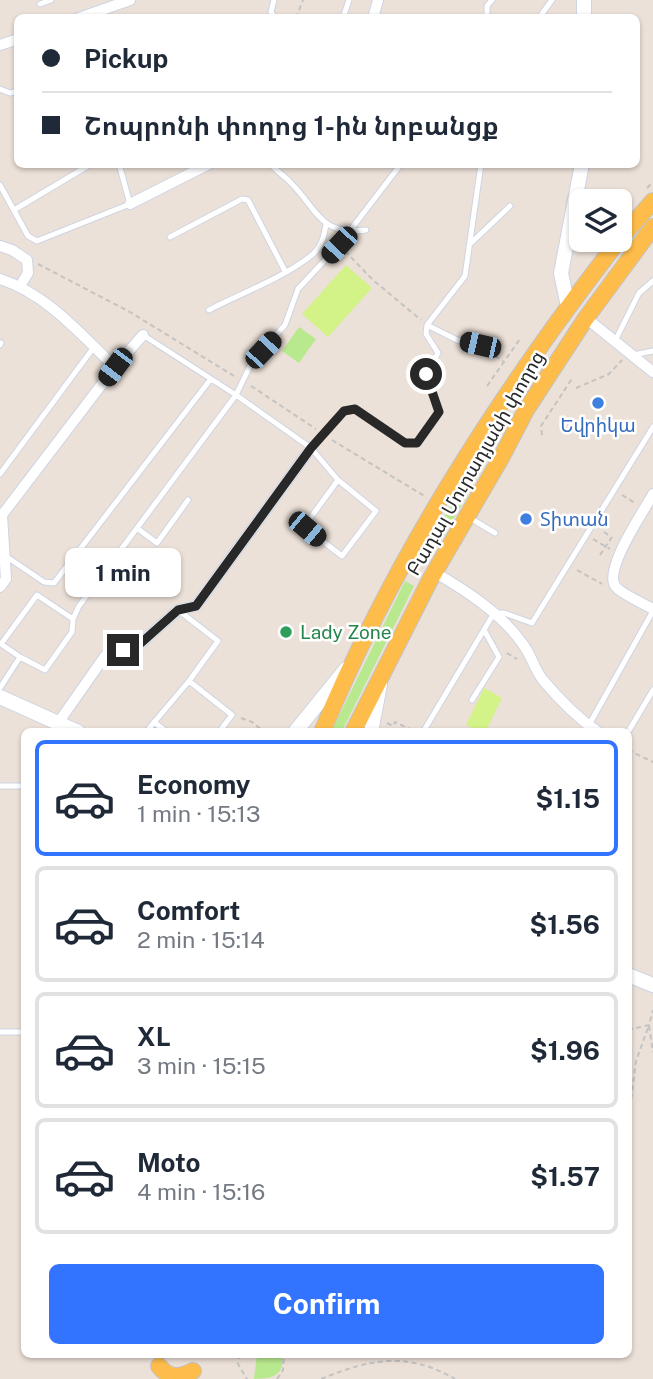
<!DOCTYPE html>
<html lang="en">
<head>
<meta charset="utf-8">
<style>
  body { margin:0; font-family:"Public Sans","Noto Sans Armenian",sans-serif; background:#f6f6f7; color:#1f2937; height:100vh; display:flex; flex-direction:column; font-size:26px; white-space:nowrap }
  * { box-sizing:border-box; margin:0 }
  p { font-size:23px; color:#747a83 }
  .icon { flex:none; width:38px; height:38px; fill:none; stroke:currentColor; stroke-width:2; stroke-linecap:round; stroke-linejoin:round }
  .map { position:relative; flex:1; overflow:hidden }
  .panel { position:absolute; left:21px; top:728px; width:611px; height:630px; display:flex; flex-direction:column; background:#fff; border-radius:10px; box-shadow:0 2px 5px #0004 }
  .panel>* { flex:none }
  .guide { position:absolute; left:14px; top:14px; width:626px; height:154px; border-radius:10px; box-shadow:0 2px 5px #0004; display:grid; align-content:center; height:154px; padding:0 28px; background:#fff }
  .controls { position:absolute; left:569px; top:189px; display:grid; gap:14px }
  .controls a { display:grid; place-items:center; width:63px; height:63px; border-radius:10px; background:#fff; box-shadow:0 2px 5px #0004; font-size:35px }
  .end { position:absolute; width:32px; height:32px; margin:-16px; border:9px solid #282828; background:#fff; box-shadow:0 0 0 4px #fff }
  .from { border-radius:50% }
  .bubble { position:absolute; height:49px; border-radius:10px; background:#fff; box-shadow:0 2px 5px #0004; font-size:23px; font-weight:700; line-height:49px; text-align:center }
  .car { position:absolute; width:21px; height:42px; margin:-21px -10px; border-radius:9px; box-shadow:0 0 5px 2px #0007; background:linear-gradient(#222 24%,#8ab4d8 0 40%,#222 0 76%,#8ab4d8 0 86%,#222 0) }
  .guide b { display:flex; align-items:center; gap:24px; height:66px; font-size:26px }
  .guide b+b { border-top:2px solid #e0e1e3 }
  .guide i { width:18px; height:18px; background:#1f2937 }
  ul { padding:12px 0 0; list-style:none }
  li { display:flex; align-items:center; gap:21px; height:116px; margin:0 14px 10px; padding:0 14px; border:4px solid #e0e1e3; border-radius:10px }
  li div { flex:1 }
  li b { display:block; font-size:26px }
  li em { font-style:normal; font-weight:700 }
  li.current { border-color:#3273ff }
  li>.icon { width:63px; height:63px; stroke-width:1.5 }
  .cta { display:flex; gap:14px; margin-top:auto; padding:14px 28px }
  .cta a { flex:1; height:80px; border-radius:10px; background:#3273ff; color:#fff; font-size:28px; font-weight:700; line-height:80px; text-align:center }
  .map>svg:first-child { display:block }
  .green { fill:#b9e98e }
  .pitch { fill:#d3f288 }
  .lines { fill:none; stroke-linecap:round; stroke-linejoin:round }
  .lane-casing { stroke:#cdd4e3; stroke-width:7 }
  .street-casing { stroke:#cdd4e3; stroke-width:12 }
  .secondary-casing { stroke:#cdd4e3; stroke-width:16 }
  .primary-casing { stroke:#c3c3c3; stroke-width:18 }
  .path { stroke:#c3c3c3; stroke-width:2; stroke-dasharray:5 3.5; stroke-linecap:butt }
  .lane { stroke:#fff; stroke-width:5 }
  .street { stroke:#fff; stroke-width:10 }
  .secondary { stroke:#fff; stroke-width:14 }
  .primary { stroke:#febd4b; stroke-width:16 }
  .route { stroke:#282828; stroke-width:9 }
  .shop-dot { fill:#3f7fe0; stroke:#fff; stroke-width:2.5 }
  .leisure-dot { fill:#2e9e5b; stroke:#fff; stroke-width:2.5 }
  .labels { text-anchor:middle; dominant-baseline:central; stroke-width:5; stroke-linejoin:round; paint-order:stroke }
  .shop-label { font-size:19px; fill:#366cbe; stroke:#fff }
  .street-label { font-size:19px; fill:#282828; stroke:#fff }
  .leisure-label { font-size:19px; fill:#27864d; stroke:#fff; text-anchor:start }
</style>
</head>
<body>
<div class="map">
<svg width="653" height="1379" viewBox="0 0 653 1379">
  <rect width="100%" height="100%" fill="#ece1d8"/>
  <path class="green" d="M 299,327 L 316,339 L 299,363 L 282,351 Z
    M 482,453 L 489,458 L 429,561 L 421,556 Z
    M 405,581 L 414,586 L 342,731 L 331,732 Z
    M 257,1355 L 282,1355 C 285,1376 272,1379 254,1379 Z"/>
  <path class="pitch" d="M 346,265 L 372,288 L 328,337 L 302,314 Z
    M 484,688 L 502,698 L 486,731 L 479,731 L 466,725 Z"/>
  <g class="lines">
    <g class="lane-casing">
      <path id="lane" d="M 274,0 L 271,12 L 275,18
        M 40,4 L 51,0
        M 343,18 L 349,0
        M 487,18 L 487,6 L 492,0
        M 539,18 L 552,0
        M 0,89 L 10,93 L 18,91
        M 271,164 C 277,172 285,176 291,183 C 318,210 320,236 366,230
        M 0,185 L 28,236 L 37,241 L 130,204 L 119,164
        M 14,210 L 91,164
        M 170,237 L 242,199 L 248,200 L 285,271
        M 470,244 L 510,206
        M 209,310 C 240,294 287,276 313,254 C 322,246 324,236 326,224
        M 427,325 L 457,340 L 480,345
        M 143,335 L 236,395 L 311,448 L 338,480 L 376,511 L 342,556 L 307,529 L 306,524 L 338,480
        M 615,341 L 639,293 L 653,281
        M 0,345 L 1,343
        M 633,355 L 653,351
        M 311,448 L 344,411 L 355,409 L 405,443 L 417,443 L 439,412 L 426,374 L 438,353 L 426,334 L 427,325 L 465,276 L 481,164
        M 0,474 L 94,347
        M 470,518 L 495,533
        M 137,528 L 157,543 L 188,500
        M 7,557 L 44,582 L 54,583 L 210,380
        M 20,657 L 1,644 L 37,595 L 73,619
        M 189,681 L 232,715 L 219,732
        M 0,688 L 20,657 L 45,670 L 72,632 L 73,619 L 79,606 L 236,395 L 253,360 L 285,325 L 298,289 L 339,245 L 401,164
        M 472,700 L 499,657 L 484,630
        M 154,722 L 167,732
        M 146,732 L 189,681 L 218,641 L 178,610
        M 423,732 L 494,613 L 504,613 L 532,623 L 653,427
        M 585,732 L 653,611
        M 628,732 L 653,690
        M 0,786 L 24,786
        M 0,1032 L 24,1032"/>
    </g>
    <g class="street-casing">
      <path id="street" d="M 79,18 L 130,0
        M 373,18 L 378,0
        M 0,45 L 18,39
        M 130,204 L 209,164
        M 0,246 L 12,250 L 27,260 L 28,273 L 20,286
        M 0,279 C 47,294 80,334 115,367
        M 586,318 L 653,372
        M 653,494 C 644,511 602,571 616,587 C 622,594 644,604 653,609
        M 434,572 C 465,590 501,613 522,643 C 531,654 534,669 543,680 C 558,698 579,719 598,732
        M 0,587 L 6,579 L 2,515 L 115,367 L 143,335
        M 58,723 L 105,656 L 141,643 L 178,610 L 196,606 L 311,448"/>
    </g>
    <g class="secondary-casing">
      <path id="secondary" d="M 584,18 L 584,0
        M 568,306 L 561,273 L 582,164
        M 0,697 L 78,732
        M 295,732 L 346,669
        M 371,732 L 380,685
        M 628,975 L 653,985"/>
    </g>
    <g class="primary-casing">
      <path id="primary" d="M 620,239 L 653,201
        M 322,732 C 396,554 502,391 619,240
        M 353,732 L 430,580 L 501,458 L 526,410 L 586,318 L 653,227
        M 159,1366 C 169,1379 179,1378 193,1371"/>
    </g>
    <path class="path" d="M 296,18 L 303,0
      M 647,188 L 653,182
      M 345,251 L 373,280 L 421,320
      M 38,264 L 130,312 L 234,376
      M 488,351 L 503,361
      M 251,386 L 316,429
      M 487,386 L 520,339
      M 576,388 L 609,374 L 622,360
      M 542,435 L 541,426 L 573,377
      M 332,440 L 426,497
      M 622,495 L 635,503
      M 604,532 L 611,537
      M 593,539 L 610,549
      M 600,555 L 612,537
      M 577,570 L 602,584
      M 507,653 L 517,659
      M 241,718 L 252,722 L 264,732
      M 387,723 L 393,726 L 395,722 L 414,731
      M 628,750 L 653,762
      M 649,1026 L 653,1052
      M 628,1030 L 649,1025 L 653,1010
      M 628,1124 L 636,1061 L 649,1025
      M 239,1354 L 238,1364 L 247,1379
      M 277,1379 L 283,1370 L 284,1354
      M 321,1379 C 370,1359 407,1351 455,1379"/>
    <use href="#lane" class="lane"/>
    <use href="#street" class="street"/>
    <use href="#secondary" class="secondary"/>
    <use href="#primary" class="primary"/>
  </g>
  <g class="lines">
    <path class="route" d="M 123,650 L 141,643 L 178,610 L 196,606 L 311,448 L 344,411 L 355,409 L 405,443 L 417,443 L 439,412 L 426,374"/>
  </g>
  <g class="shop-dot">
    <circle cx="598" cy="403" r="7"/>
    <circle cx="526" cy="519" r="7"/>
  </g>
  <circle class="leisure-dot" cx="286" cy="632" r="7"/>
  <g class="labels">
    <g class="shop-label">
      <text x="598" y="425">Եվրիկա</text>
      <text x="540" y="519" text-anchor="start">Տիտան</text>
    </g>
    <g class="street-label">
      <text transform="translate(475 463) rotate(-60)">Բադալ Մուրադյանի փողոց</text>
    </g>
    <g class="leisure-label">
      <text x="300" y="632">Lady Zone</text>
    </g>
  </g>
</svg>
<div class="controls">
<a><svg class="icon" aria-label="layers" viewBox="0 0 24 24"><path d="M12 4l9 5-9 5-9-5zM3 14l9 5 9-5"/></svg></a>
</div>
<i class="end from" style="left:426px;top:374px"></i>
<i class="end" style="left:123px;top:650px"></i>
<div class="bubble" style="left:65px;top:548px;width:116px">1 min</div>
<i class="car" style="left:339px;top:245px;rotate:223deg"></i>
<i class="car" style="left:480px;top:345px;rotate:283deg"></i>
<i class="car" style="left:263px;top:350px;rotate:43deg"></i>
<i class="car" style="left:115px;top:367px;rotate:217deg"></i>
<i class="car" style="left:307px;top:529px;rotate:130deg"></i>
<div class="guide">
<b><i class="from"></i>Pickup</b>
<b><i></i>Շոպրոնի փողոց 1-ին նրբանցք</b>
</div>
<section class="panel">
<ul>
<li class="current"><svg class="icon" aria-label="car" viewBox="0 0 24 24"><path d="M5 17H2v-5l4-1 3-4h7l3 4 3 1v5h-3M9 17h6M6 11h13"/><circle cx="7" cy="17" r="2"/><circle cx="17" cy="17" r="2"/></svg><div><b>Economy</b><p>1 min · 15:13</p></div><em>$1.15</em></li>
<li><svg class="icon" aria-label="car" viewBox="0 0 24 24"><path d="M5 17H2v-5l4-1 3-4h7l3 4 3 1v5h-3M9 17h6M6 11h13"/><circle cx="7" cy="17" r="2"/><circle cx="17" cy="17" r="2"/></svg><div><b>Comfort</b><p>2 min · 15:14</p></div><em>$1.56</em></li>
<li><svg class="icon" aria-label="car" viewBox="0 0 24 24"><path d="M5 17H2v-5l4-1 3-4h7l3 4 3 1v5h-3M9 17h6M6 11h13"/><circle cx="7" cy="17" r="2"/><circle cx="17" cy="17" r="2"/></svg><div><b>XL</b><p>3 min · 15:15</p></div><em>$1.96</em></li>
<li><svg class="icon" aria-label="car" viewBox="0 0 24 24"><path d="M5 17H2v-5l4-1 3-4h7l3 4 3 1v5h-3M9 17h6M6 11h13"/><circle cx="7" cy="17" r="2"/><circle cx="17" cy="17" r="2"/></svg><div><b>Moto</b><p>4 min · 15:16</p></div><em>$1.57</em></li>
</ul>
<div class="cta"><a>Confirm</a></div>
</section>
</div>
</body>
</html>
